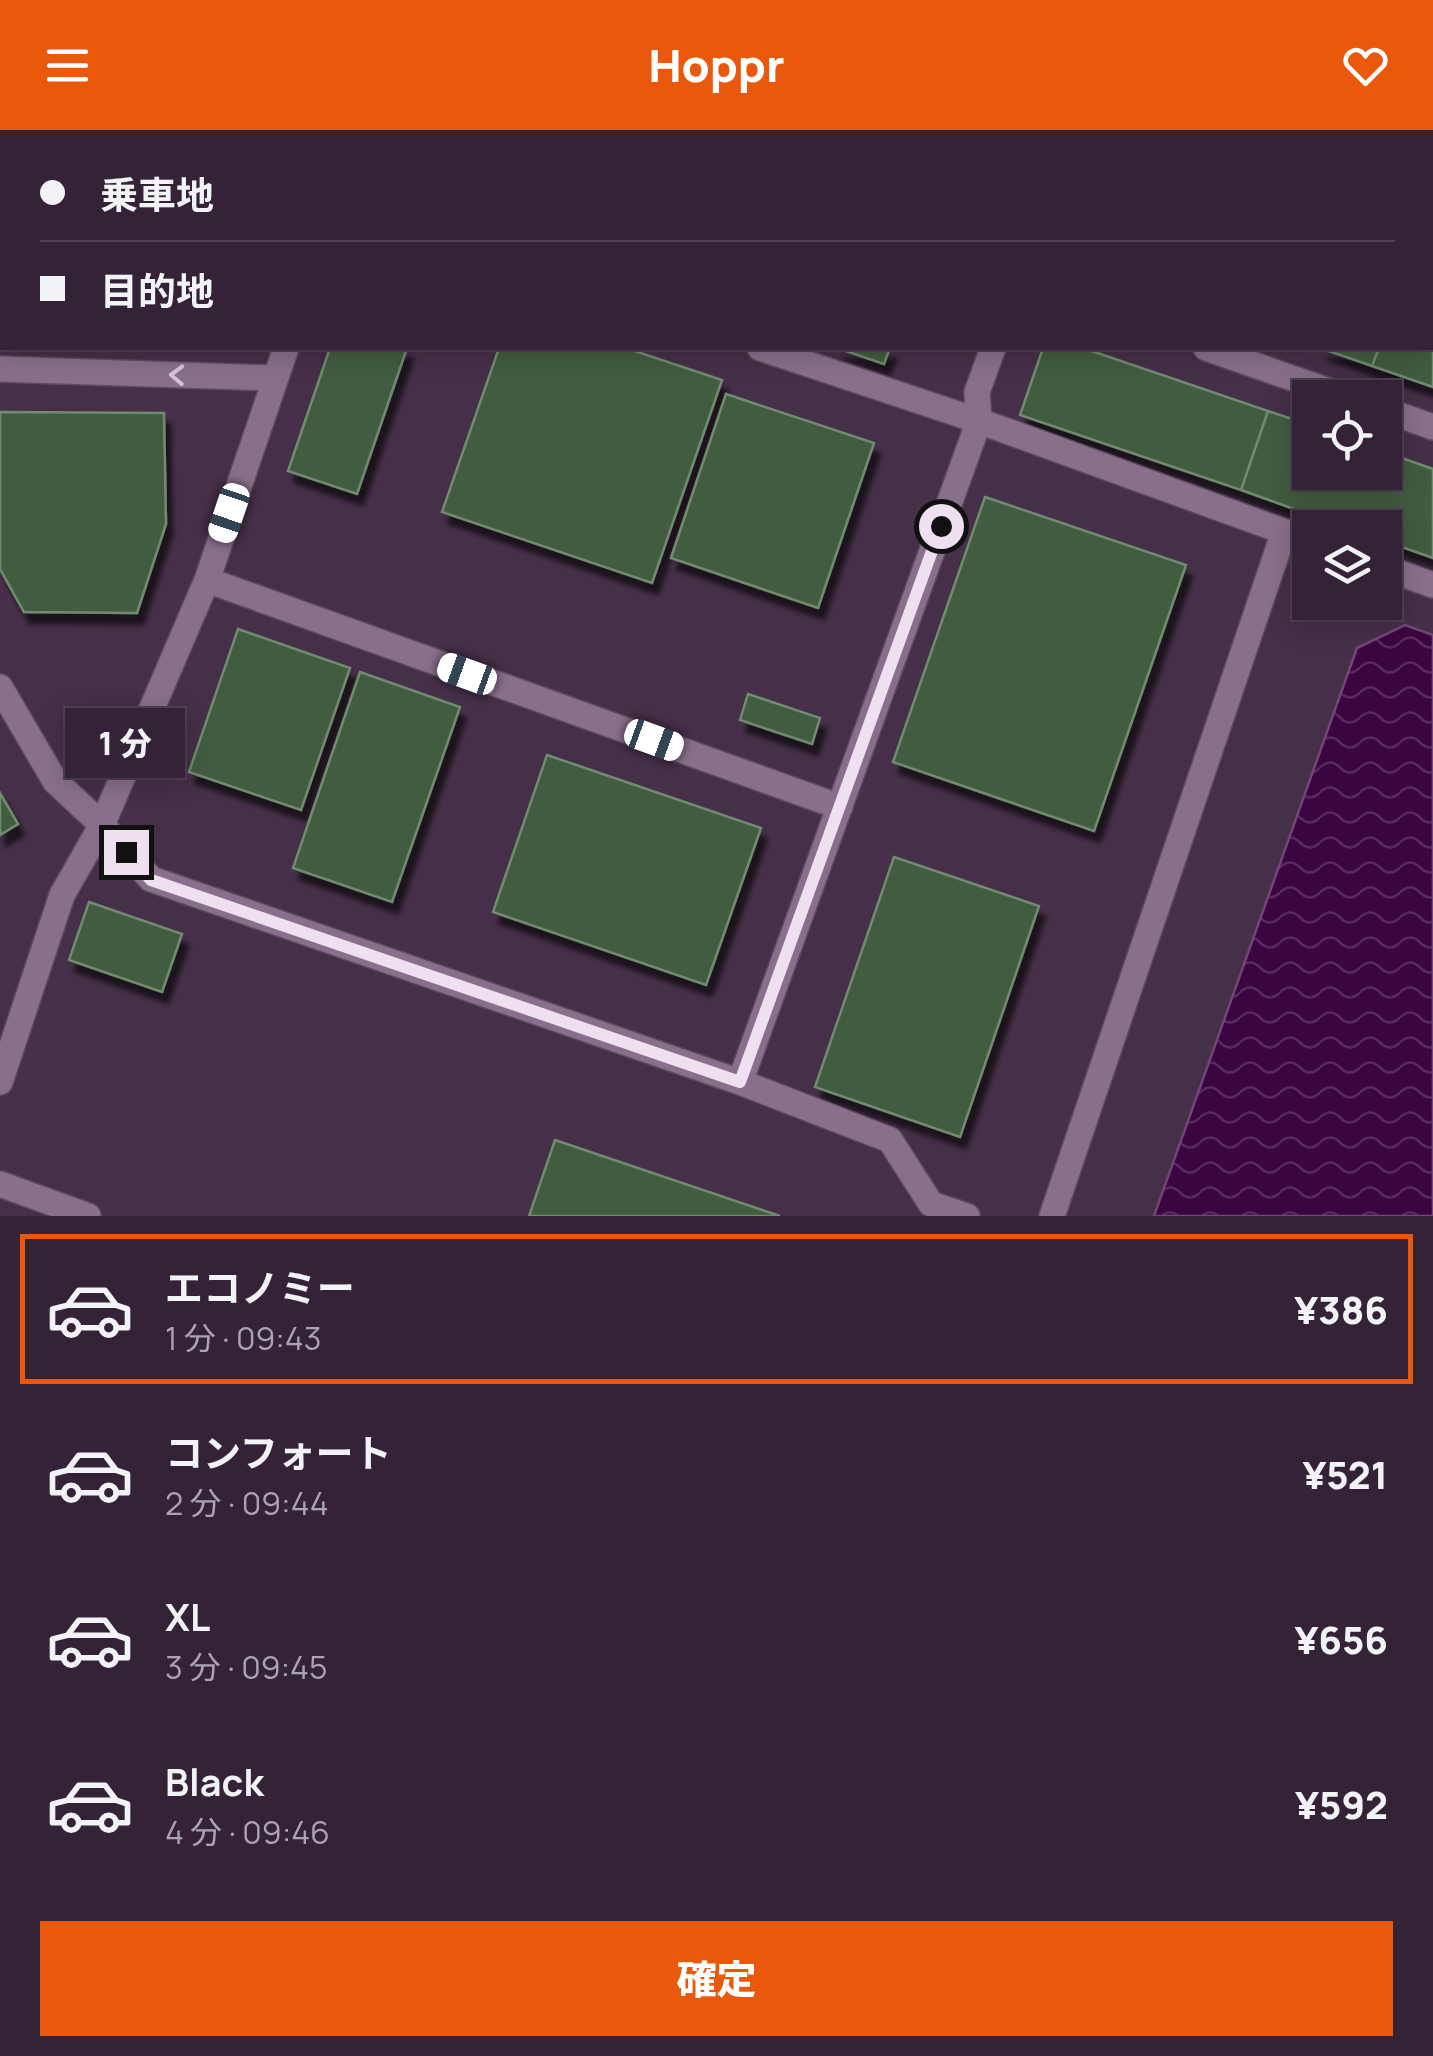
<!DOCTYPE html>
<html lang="ja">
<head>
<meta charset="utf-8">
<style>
  body { margin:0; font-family:Manrope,"Noto Sans JP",sans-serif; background:#3c2b3e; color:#f1f3f6; height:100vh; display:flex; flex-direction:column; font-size:38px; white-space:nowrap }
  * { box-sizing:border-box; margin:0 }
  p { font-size:32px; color:#a9a4ad }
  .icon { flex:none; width:55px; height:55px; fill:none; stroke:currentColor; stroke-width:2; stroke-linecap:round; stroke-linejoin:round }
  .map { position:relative; height:1086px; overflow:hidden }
  .panel { display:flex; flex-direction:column; background:#342336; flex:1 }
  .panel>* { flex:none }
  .guide { position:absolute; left:0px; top:0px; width:1435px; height:220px; box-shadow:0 5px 25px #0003,0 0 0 2px #4e4051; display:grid; align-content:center; height:220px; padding:0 40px; background:#342336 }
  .tools { position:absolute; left:1292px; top:250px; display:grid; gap:20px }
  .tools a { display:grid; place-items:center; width:110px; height:110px; border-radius:0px; background:#342336; box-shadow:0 5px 25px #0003,0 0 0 2px #4e4051; font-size:50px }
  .end { position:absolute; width:45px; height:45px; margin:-22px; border:12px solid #eee0ef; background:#111; box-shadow:0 0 0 5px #111 }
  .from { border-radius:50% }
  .bubble { position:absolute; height:70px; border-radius:0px; background:#342336; box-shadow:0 5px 25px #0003,0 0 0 2px #4e4051; font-size:32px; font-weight:800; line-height:70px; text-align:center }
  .car { position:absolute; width:30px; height:60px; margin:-30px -15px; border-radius:12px; box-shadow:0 0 8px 2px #0007; background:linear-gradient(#fff 24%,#345 0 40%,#fff 0 76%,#345 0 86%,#fff 0) }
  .guide b { display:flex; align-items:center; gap:35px; height:95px; font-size:38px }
  .guide b+b { border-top:2px solid #4e4051 }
  .guide i { width:25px; height:25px; background:#f1f3f6 }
  ul { padding:18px 0 0; list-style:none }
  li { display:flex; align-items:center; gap:30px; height:150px; margin:0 20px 15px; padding:0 20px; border:5px solid transparent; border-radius:0px }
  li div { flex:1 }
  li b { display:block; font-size:38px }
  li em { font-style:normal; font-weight:800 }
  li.selected { border-color:#ea580c }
  li>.icon { width:90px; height:90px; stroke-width:1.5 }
  .cta { display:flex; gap:20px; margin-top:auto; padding:20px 40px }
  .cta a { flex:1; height:115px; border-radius:0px; background:#ea580c; color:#fff; font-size:40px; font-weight:800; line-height:115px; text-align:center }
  header { display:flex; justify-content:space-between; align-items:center; height:130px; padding:0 40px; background:#ea580c; color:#fff; font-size:45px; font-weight:800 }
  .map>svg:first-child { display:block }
  .water { fill:url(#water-waves); stroke:#714775; stroke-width:2.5 }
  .building { fill:#425c41; stroke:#708b6f; stroke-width:2.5; filter:url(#shadow) }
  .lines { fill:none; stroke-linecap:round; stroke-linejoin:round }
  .minor-casing { stroke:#5e4b5f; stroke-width:28 }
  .minor { stroke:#896f8b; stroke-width:25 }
  .oneway { stroke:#d5c4d6 }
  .route { stroke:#eee0ef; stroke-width:12 }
</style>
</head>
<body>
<header><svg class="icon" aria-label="menu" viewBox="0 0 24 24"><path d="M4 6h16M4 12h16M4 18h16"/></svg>Hoppr<svg class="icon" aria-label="heart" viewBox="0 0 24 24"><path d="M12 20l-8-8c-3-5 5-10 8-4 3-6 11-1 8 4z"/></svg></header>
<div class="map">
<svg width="1433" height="1086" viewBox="0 0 1433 1086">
  <defs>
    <pattern id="water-waves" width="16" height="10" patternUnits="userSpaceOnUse" patternTransform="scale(2.5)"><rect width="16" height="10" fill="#3b0541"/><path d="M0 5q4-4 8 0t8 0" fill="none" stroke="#58295d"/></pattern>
    <filter id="shadow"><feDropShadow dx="6" dy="11" stdDeviation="2.5" flood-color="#0009"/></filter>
  </defs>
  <rect width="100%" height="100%" fill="#462f48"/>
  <path class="water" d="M 1405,495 L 1433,505 L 1433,1086 L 1154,1086 L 1357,518 Z"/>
  <path class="building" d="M 47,0 L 208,0 L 208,2 L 47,2 Z
    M 716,0 L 1032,0 L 1031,2 Z
    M 1433,112 L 1433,257 L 1372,236 L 1379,218 L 1432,218 Z
    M 330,218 L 407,218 L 357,364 L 288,341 Z
    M 499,218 L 626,218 L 722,250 L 652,453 L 442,382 Z
    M 837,218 L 890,218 L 884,234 Z
    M 1043,218 L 1083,218 L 1268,281 L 1241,360 L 1020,285 Z
    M 1320,218 L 1379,218 L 1372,236 Z
    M 726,264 L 874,313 L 818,478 L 671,428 Z
    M 1268,281 L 1310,295 L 1310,342 L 1385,342 L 1385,322 L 1433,339 L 1433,428 L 1385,411 L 1385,398 L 1347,398 L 1241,360 Z
    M 0,282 L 164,283 L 166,394 L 137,483 L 24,482 L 0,439 Z
    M 985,367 L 1186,435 L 1094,701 L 893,632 Z
    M 238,499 L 350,538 L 301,680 L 189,642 Z
    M 360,542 L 460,577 L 392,772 L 293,738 Z
    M 748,564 L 820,588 L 812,614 L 740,590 Z
    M 547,625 L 761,698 L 706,855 L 493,782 Z
    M 0,663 L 18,694 L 0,705 Z
    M 894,727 L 1039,776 L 960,1007 L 815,957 Z
    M 89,772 L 182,804 L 162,862 L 69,830 Z
    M 555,1010 L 780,1086 L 529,1086 Z"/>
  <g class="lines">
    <g class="minor-casing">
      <path id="minor" d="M 583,0 L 590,2
        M 1240,0 L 1247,2
        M 367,2 L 368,0
        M 1072,2 L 1072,0
        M 1432,66 L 1433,67
        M 0,169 L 2,169
        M 760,218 L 979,291 L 1310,411
        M 1206,218 L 1349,268
        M 0,239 L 274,248
        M 1385,280 L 1433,297
        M 1385,438 L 1433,455
        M 207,450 L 840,677
        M 0,557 L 55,651 L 102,695 L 151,749 L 740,952 L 890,1010 L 931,1074 L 967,1086
        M 0,952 L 62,765 L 102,695 L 207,450 L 286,218
        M 740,952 L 979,291 L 977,262 L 993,218
        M 0,1054 L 88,1086
        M 1052,1086 L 1284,402"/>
    </g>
    <use href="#minor" class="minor"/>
  </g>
  <defs><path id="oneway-chevron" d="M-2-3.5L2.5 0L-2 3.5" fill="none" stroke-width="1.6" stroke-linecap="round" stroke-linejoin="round" transform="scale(2.5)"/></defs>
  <use class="oneway" href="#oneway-chevron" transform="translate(177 245) rotate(-178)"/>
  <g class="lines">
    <path class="route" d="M 126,722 L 151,750 L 740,952 L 941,396"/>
  </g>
</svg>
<div class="tools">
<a><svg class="icon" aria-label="locate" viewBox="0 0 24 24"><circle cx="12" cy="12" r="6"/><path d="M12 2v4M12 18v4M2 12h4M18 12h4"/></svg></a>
<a><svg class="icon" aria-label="layers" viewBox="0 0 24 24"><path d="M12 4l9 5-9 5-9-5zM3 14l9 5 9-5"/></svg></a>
</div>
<i class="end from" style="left:941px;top:396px"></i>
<i class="end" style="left:126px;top:722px"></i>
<div class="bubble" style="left:65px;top:578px;width:120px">1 分</div>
<i class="car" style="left:229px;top:383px;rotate:199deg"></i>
<i class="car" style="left:467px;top:544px;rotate:290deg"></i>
<i class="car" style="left:654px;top:610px;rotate:110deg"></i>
<div class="guide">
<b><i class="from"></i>乗車地</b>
<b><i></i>目的地</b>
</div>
</div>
<section class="panel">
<ul>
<li class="selected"><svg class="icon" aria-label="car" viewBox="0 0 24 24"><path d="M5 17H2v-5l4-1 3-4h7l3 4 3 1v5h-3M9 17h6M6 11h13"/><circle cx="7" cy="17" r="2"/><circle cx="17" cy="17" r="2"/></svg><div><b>エコノミー</b><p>1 分 · 09:43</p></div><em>¥386</em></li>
<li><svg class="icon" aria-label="car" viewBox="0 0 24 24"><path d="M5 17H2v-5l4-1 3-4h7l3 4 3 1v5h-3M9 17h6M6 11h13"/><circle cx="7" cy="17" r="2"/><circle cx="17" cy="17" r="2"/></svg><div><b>コンフォート</b><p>2 分 · 09:44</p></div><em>¥521</em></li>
<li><svg class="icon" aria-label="car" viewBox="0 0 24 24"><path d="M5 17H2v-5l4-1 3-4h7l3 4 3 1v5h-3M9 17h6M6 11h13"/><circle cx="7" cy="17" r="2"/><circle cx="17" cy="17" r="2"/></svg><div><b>XL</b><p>3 分 · 09:45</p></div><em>¥656</em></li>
<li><svg class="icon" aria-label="car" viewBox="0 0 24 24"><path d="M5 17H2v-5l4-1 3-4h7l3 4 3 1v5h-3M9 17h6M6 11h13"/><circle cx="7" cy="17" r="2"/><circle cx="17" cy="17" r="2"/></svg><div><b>Black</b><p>4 分 · 09:46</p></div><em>¥592</em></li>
</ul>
<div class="cta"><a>確定</a></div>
</section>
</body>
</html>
